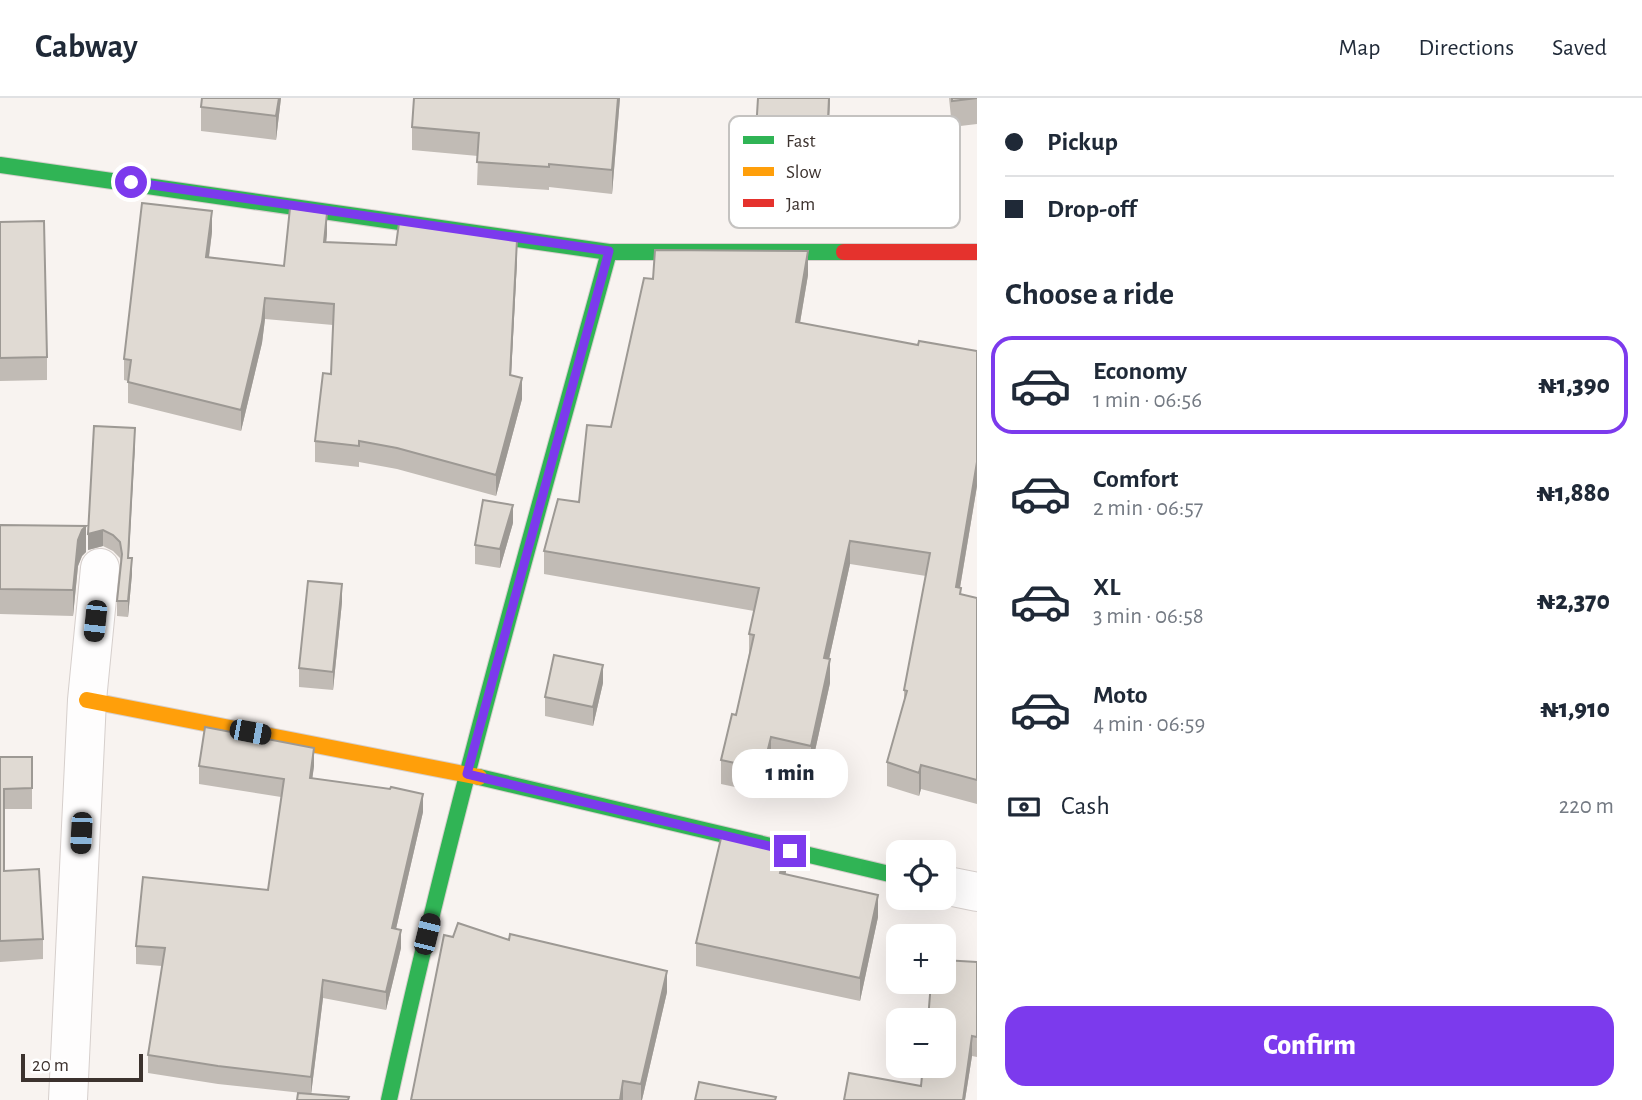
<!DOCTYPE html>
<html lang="en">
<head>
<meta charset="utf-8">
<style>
  body { margin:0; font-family:"Alegreya Sans",sans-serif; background:#f2f2f3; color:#1f2937; height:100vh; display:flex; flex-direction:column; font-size:26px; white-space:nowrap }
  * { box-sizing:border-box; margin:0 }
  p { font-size:23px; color:#747a83 }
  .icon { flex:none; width:38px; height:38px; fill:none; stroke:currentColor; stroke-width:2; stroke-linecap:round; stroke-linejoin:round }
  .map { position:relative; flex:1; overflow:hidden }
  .panel { display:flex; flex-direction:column; background:#fff; width:665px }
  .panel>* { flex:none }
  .hud { display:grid; align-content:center; height:154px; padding:0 28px; background:#fff }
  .controls { position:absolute; left:886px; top:742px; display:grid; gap:14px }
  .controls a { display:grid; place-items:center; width:70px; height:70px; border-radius:14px; background:#fff; box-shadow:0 7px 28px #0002; font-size:35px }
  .scale { position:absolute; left:21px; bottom:18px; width:122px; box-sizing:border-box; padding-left:7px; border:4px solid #3c322e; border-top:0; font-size:19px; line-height:24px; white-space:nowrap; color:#3c322e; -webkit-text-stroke:5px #fff; paint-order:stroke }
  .end { position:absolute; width:32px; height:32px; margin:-16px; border:9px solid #7c3aed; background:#fff; box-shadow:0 0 0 4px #fff }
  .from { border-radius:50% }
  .bubble { position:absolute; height:49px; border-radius:21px; background:#fff; box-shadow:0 7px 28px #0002; font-size:23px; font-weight:800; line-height:49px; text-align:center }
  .car { position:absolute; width:21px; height:42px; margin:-21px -10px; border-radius:9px; box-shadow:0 0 5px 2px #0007; background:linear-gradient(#222 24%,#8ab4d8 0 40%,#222 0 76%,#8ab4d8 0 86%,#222 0) }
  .hud b { display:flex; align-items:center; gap:24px; height:66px; font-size:26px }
  .hud b+b { border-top:2px solid #e0e1e3 }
  .hud i { width:18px; height:18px; background:#1f2937 }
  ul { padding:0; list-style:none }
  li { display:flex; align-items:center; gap:21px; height:98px; margin:0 14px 10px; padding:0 14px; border:4px solid transparent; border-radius:21px }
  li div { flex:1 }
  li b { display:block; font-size:26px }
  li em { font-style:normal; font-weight:800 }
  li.selected { border-color:#7c3aed }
  li>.icon { width:63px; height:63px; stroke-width:1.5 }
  h2 { padding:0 28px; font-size:32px; line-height:84px }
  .pay { display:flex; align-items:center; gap:18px; height:77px; padding:0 28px; font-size:26px }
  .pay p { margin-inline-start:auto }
  .action { display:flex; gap:14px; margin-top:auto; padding:14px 28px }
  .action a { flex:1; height:80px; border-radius:21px; background:#7c3aed; color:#fff; font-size:28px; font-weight:800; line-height:80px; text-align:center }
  header { display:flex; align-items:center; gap:42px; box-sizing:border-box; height:98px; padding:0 35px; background:#fff; border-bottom:2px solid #e0e1e3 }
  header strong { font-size:33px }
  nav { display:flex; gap:38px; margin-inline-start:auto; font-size:24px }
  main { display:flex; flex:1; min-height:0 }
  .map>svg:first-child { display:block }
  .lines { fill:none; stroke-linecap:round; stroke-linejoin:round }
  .street-casing { stroke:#d6cfcc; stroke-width:40 }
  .fast-casing { stroke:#d6cfcc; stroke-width:18 }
  .slow-casing { stroke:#d6cfcc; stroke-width:18 }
  .jam-casing { stroke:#d6cfcc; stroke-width:18 }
  .street { stroke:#fefdfd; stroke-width:38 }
  .fast { stroke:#30b455; stroke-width:16 }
  .slow { stroke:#ff9f0a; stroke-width:16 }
  .jam { stroke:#e5322d; stroke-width:16 }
  .wall { fill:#c1bbb5 }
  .shaded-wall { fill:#9d9994 }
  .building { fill:#e0dad3; stroke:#9d9994; stroke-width:2 }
  .route { stroke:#7c3aed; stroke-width:9 }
  .key { fill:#fff; stroke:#c4c2c0; stroke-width:2 }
  .key-label { font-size:19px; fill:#3c322e }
</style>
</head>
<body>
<header>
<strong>Cabway</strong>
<nav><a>Map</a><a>Directions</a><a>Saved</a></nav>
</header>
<main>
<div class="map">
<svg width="977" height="1002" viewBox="0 0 977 1002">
  <rect width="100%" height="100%" fill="#f8f3f0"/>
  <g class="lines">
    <g class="street-casing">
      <path id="street" d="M 943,787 L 977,794
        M 68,1002 L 87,602 L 100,470"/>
    </g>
    <g class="fast-casing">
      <path id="fast" d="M 0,67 L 609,154 L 844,154
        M 479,679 L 898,778
        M 389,1002 C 451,717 532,436 609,154"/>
    </g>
    <g class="slow-casing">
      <path id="slow" d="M 87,602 L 479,679"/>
    </g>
    <g class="jam-casing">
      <path id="jam" d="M 844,154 L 977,154"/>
    </g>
    <use href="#street" class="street"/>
    <use href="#fast" class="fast"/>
    <use href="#slow" class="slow"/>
    <use href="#jam" class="jam"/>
  </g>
  <path class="wall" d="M 281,0 L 276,42 L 201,33 L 201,9 Z
    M 620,0 L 612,96 L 549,89 L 549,92 L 477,87 L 478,58 L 412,52 L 412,29 Z
    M 758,0 L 830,0 L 825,109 L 753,105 L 753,82 Z
    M 949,0 L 977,0 L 977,26 L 952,29 Z
    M 0,124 L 47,259 L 47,282 L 0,283 Z
    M 212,134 L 209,160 L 284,168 L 327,136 L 326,144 L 517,163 L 511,277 L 522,301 L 496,398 L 397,371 L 359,364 L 359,369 L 315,364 L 315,343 L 331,276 L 333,227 L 265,221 L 262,245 L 241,333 L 128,305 L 128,283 L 124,282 L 124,261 Z
    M 808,177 L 800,225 L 918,247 L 977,253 L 977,388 L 960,490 L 961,496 L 977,500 L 977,706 L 921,691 L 919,698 L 887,688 L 887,664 L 904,604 L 904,592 L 926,478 L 850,466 L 829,561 L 830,585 L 811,671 L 771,663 L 763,695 L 721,686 L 721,662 L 736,617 L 749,556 L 749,536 L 754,513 L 544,476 L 544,453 L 579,404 L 611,329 L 653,181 Z
    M 135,346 L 128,460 L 132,476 L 128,519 L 117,518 L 117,503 L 121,467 L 120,460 L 113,453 L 103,448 L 88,452 Z
    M 513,425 L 500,470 L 475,466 L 475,447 Z
    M 0,427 L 86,454 L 82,458 L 78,468 L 73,518 L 0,516 Z
    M 342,504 L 333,592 L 299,589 L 299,570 Z
    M 603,585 L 593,628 L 545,618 L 545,599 Z
    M 0,659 L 32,659 L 32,711 L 4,711 L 4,773 L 43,841 L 43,861 L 0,864 Z
    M 199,668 L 314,668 L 312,681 L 423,714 L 396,831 L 401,850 L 386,912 L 323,900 L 311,996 L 218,986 L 148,975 L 148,957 L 162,868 L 136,866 L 136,848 L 268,792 L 281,699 L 199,686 Z
    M 786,774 L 785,776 L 878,819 L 860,903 L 696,868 L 696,845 Z
    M 977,864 L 977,959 L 972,958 L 965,1002 L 921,988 Z
    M 667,894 L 642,1002 L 411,1002 Z"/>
  <path class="shaded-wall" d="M 279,0 L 281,0 L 276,42 L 276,18 Z
    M 618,0 L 620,0 L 612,96 L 612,72 Z
    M 829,0 L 830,0 L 825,109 L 825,86 Z
    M 212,113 L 212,134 L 206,180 L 206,159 Z
    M 327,115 L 327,136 L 324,165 L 324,144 Z
    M 517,142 L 517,163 L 510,298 L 510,277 Z
    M 808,153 L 808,177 L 796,248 L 796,224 Z
    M 265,200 L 265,221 L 262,245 L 241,333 L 241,312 Z
    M 522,280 L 522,301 L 496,398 L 496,377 Z
    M 135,330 L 135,346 L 128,475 L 128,460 Z
    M 977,364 L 977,388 L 956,513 L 956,489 Z
    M 513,407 L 513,425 L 500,470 L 500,451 Z
    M 86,428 L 86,454 L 82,458 L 78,468 L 73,518 L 73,492 L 78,442 L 82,432 Z
    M 103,432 L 103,448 L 88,452 L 88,436 Z
    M 850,443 L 850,466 L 824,584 L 824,560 Z
    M 132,460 L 132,476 L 128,519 L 128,503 Z
    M 342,486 L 342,504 L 333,592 L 333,574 Z
    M 830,561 L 830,585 L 811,671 L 811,648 Z
    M 603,567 L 603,585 L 593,628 L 593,609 Z
    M 771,639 L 771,663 L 763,695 L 763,671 Z
    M 314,650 L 314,668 L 310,698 L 310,680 Z
    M 921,667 L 921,691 L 919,698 L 919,675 Z
    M 423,696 L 423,714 L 392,848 L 392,830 Z
    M 786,751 L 786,774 L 780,798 L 780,775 Z
    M 878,797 L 878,819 L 860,903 L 860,880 Z
    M 401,832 L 401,850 L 386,912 L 386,894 Z
    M 667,873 L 667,894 L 642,1002 L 641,1002 L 641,986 Z
    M 323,882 L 323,900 L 311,997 L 311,979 Z
    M 972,938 L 972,958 L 965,1002 L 963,1002 Z
    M 623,983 L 623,1002 L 620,1002 Z"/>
  <path class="building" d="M 202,0 L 279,0 L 276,18 L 201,9 Z
    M 414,0 L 618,0 L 612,72 L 549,66 L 549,69 L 477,64 L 479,35 L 412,29 Z
    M 758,0 L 829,0 L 825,86 L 753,82 Z
    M 952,0 L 977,0 L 952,3 Z
    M 142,105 L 212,113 L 206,159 L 284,168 L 290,110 L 327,115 L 324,144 L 396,147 L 399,125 L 517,142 L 510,277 L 522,280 L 496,377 L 397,350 L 359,343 L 359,348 L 315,343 L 323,275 L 331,276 L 334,206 L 265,200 L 262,224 L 241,312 L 128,284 L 131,262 L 124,261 Z
    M 44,123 L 47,259 L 0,260 L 0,124 Z
    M 655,152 L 808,153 L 796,224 L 918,247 L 919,243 L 977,253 L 977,364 L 956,489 L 961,490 L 960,496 L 977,500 L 977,682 L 921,667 L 919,675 L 887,664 L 907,593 L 904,592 L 930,455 L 850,443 L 824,560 L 830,561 L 811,648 L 771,639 L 763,671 L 721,662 L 732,616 L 736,617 L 754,537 L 749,536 L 759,490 L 544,453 L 558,401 L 579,404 L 587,327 L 611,329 L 644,180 L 653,181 Z
    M 94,328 L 135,330 L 128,460 L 132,460 L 128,503 L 117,503 L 122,456 L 120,444 L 113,437 L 103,432 L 88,436 Z
    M 483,402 L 513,407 L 500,451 L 475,447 Z
    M 0,427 L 86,428 L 82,432 L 78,442 L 73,492 L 0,491 Z
    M 308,483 L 342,486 L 333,574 L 299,570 Z
    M 554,557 L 603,567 L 593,609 L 545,599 Z
    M 205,629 L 314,650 L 310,680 L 390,691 L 391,689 L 423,696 L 392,830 L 401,832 L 386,894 L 323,882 L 311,979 L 218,968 L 148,957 L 165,850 L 136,848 L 143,779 L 268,792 L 284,681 L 199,668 Z
    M 0,659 L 32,659 L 32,690 L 4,691 L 4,773 L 39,771 L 43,841 L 0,843 Z
    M 722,736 L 786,751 L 780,775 L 878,797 L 860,880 L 696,845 Z
    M 458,825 L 509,842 L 510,836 L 667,873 L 641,986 L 623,983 L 620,1002 L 411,1002 L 444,837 L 453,839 Z
    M 943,862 L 977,864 L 977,939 L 972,938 L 963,1002 L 844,1002 L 849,975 L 921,988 L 923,968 L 943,968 L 943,922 L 928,922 L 931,884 L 943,884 Z
    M 699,984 L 776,999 L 775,1002 L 695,1002 Z
    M 298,995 L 349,999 L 348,1002 L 297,1002 Z"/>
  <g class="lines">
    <path class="route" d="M 131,84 L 609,153 L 467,676 L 790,753"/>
  </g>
  <rect x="729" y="18" width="231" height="112" rx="10" class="key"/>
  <rect x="743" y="38" width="31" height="8" fill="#30b455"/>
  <rect x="743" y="69" width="31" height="9" fill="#ff9f0a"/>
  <rect x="743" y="101" width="31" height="8" fill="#e5322d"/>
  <g class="key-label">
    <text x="786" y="49">Fast</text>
    <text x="786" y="80">Slow</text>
    <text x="786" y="112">Jam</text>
  </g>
</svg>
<div class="controls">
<a><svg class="icon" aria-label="locate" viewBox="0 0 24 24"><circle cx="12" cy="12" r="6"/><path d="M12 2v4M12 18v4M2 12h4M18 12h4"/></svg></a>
<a>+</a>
<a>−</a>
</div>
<div class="scale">20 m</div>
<i class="end from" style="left:131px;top:84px"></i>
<i class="end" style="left:790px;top:753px"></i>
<div class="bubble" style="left:732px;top:651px;width:116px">1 min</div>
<i class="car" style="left:95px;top:523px;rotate:186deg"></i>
<i class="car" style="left:250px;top:634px;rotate:101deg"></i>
<i class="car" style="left:81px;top:735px;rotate:183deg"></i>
<i class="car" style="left:427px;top:836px;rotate:14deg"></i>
</div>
<section class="panel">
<div class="hud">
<b><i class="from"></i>Pickup</b>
<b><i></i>Drop-off</b>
</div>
<h2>Choose a ride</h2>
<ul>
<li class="selected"><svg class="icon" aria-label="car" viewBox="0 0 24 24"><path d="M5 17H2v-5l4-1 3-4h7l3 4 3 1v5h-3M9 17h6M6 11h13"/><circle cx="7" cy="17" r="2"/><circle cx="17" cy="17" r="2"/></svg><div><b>Economy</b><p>1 min · 06:56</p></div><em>₦1,390</em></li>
<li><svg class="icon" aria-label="car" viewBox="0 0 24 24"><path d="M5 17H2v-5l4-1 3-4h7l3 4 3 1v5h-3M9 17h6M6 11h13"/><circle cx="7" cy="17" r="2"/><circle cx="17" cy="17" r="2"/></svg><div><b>Comfort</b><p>2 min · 06:57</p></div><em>₦1,880</em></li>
<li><svg class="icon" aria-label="car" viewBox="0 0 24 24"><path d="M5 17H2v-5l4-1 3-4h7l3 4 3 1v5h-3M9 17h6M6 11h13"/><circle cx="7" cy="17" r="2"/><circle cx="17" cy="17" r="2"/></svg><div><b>XL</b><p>3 min · 06:58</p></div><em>₦2,370</em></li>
<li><svg class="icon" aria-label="car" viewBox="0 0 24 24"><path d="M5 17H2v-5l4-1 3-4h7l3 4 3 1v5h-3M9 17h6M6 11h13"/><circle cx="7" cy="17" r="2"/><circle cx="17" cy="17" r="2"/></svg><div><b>Moto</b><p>4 min · 06:59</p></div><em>₦1,910</em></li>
</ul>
<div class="pay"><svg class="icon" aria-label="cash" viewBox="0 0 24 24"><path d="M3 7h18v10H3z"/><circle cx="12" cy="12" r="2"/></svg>Cash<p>220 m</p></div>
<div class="action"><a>Confirm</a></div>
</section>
</main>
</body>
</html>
